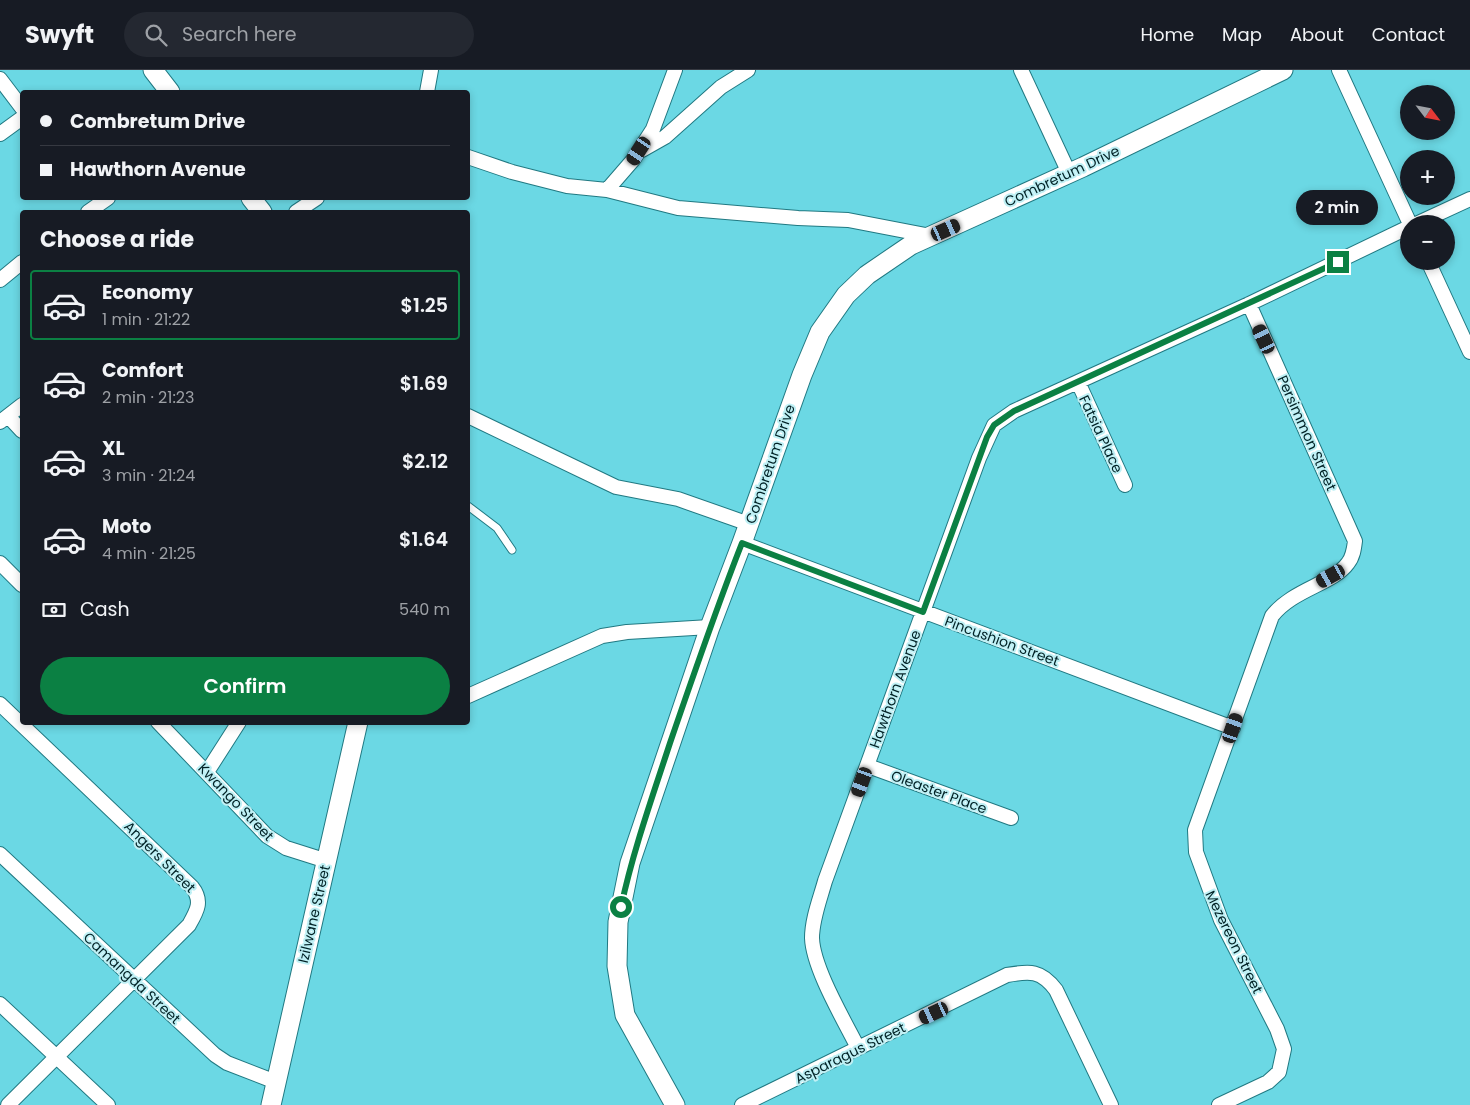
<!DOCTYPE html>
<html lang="en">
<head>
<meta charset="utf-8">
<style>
  body { margin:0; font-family:Poppins,sans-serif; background:#242831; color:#f1f3f6; height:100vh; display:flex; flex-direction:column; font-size:19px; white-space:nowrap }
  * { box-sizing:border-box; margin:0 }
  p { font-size:16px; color:#9ea1a6 }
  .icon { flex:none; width:28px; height:28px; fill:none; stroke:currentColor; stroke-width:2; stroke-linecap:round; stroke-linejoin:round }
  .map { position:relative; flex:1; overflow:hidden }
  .side { position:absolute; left:20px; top:140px; width:450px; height:515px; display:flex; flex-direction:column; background:#171b24; border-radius:5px; box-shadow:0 2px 8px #0003 }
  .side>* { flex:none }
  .banner { position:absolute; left:20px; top:20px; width:450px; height:110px; border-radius:5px; box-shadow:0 2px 8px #0003; display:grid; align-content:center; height:110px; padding:0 20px; background:#171b24 }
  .needle { width:32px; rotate:122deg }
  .fabs { position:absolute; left:1400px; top:15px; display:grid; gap:10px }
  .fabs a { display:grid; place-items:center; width:55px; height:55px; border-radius:50%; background:#171b24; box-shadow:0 2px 8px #0003; font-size:25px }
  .end { position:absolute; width:22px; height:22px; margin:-11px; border:6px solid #0b8043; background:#fff; box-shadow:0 0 0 2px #fff }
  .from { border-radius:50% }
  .bubble { position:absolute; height:35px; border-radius:18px; background:#171b24; box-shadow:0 2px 8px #0003; font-size:16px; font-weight:600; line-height:35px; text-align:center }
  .car { position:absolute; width:15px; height:30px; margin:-15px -8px; border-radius:6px; box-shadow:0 0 4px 1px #0007; background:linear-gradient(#222 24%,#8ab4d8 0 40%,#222 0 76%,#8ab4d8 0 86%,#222 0) }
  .banner b { display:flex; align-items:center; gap:18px; height:48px; font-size:19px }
  .banner b+b { border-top:1px solid #363941 }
  .banner i { width:12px; height:12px; background:#f1f3f6 }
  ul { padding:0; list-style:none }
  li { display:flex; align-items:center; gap:15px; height:70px; margin:0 10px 8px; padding:0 10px; border:2px solid transparent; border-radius:5px }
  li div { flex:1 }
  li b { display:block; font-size:19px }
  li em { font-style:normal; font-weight:600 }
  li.selected { border-color:#0b8043 }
  li>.icon { width:45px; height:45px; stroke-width:1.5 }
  h2 { padding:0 20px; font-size:22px; line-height:60px }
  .pay { display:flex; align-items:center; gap:12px; height:55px; padding:0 20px; font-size:19px }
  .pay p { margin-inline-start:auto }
  .action { display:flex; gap:10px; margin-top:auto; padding:10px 20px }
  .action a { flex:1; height:58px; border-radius:30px; background:#0b8043; color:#fff; font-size:20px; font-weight:600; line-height:58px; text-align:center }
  header { display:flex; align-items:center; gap:30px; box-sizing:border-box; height:70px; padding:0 25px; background:#171b24; border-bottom:1px solid #363941 }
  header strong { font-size:24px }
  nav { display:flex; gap:28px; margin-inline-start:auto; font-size:18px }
  .search { width:350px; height:45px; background:#242831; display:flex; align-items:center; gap:12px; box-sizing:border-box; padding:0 18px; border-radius:28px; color:#9ea1a6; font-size:19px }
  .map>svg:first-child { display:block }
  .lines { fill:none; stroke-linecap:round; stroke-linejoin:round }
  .lane-casing { stroke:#217982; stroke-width:9 }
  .street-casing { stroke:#217982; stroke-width:16 }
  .secondary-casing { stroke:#217982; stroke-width:21 }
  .lane { stroke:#fff; stroke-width:7 }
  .street { stroke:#fff; stroke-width:14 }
  .secondary { stroke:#fff; stroke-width:19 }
  .route { stroke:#0b8043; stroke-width:6 }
  .labels { text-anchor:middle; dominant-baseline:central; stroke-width:4; stroke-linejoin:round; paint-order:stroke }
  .street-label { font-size:14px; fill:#002125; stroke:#bff0f5 }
</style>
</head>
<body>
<header>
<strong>Swyft</strong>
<div class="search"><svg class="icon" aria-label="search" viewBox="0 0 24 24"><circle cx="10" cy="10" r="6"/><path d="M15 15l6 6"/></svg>Search here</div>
<nav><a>Home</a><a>Map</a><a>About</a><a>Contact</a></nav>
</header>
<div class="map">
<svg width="1470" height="1035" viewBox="0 0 1470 1035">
  <rect width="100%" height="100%" fill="#6bd8e4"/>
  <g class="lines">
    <g class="lane-casing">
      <path id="lane" d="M 468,436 L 497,458 L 512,480"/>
    </g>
    <g class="street-casing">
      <path id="street" d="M 1021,0 L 1069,103
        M 1339,0 L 1410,154
        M 0,9 L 22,38
        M 427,22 L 431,0
        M 0,64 L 22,48
        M 642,80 L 665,67 L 721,17 L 748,0
        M 468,87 L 512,102 L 567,116 L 607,120 L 678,138 L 798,148 L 848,150 L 931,166
        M 607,120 L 633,90 L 653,59 L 675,0
        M 88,142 L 108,128
        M 296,142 L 317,128
        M 1416,154 L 1470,129
        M 1428,191 L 1470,282
        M 0,210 L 22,192
        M 1078,312 L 1125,415
        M 8,346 L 22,361
        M 468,346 L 616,417 L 678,429 L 749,454
        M 0,352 L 22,335
        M 742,473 L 1233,658
        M 0,493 L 22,515
        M 468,626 L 602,566 L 627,562 L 710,557
        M 0,634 L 192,817 C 203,831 197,841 189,855 L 8,1035
        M 158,652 L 267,766 L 286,778 L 327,791
        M 868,696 L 1011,748
        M 207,702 L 239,652
        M 0,784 L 215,985 L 227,993 L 276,1012
        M 0,934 L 108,1035
        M 858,978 C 844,950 813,898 812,868 C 812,849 820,829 825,811 L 979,388 L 994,355 L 1014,341 L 1249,234 L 1409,157
        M 742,1035 L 1007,905 C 1030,901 1041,900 1056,920 L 1111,1035
        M 1219,1035 L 1268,1012 L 1279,1002 L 1284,979 L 1277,959 L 1221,850 L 1196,782 L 1195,760 L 1272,546 C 1293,519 1333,514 1348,493 C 1353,487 1354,479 1355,471 L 1249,234"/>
    </g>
    <g class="secondary-casing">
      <path id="secondary" d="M 153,0 L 170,22
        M 251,128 L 262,142
        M 271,1035 L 358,652
        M 675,1035 L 625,945 L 617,896 L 618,852 L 630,793 L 710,557 L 742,473 L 802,305 L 820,262 L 846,225 L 867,205 L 911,175 L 1083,97 L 1283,0"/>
    </g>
    <use href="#lane" class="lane"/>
    <use href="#street" class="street"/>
    <use href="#secondary" class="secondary"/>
  </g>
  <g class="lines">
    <path class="route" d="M 621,837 C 633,781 652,728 670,673 C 693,606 716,539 742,473 L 923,542 L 987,367 L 994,355 L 1014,341 L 1338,192"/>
  </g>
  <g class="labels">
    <g class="street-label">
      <text transform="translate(1062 106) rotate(-25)">Combretum Drive</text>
      <text transform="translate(1307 363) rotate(66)">Persimmon Street</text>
      <text transform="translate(1101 364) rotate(65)">Fatsia Place</text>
      <text transform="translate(770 394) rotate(-71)">Combretum Drive</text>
      <text transform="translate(1002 571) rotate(20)">Pincushion Street</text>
      <text transform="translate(895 619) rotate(-70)">Hawthorn Avenue</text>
      <text transform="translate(939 722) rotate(20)">Oleaster Place</text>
      <text transform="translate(236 732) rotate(46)">Kwango Street</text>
      <text transform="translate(160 787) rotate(45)">Angers Street</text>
      <text transform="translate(314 844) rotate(-77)">Izilwane Street</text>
      <text transform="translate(1234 872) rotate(64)">Mezereon Street</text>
      <text transform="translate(132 908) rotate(43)">Camangda Street</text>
      <text transform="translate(850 983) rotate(-26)">Asparagus Street</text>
    </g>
  </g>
</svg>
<div class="fabs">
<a><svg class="needle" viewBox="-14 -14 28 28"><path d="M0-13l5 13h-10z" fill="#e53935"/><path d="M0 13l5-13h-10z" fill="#9ea1a6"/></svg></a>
<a>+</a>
<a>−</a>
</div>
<i class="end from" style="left:621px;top:837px"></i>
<i class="end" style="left:1338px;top:192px"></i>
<div class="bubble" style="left:1296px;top:120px;width:82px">2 min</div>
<i class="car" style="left:639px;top:81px;rotate:213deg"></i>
<i class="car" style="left:946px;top:160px;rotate:66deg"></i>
<i class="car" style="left:1264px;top:269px;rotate:335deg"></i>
<i class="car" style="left:1331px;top:506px;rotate:241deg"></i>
<i class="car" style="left:1233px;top:658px;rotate:19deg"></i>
<i class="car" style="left:862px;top:712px;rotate:200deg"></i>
<i class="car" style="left:934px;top:943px;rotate:245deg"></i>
<div class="banner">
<b><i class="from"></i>Combretum Drive</b>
<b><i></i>Hawthorn Avenue</b>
</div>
<section class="side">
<h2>Choose a ride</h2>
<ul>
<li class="selected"><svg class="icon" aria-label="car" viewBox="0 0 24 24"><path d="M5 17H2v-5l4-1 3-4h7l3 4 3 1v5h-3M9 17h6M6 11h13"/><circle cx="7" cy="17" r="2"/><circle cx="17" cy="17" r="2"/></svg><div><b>Economy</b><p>1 min · 21:22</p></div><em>$1.25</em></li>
<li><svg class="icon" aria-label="car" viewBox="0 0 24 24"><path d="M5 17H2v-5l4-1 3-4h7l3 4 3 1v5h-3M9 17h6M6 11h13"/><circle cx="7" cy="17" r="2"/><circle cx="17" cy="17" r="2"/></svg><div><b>Comfort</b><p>2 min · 21:23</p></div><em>$1.69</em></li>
<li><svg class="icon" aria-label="car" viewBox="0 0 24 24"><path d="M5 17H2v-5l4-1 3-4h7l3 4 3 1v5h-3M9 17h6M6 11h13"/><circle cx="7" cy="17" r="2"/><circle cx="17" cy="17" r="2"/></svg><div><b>XL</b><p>3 min · 21:24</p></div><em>$2.12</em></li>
<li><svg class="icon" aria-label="car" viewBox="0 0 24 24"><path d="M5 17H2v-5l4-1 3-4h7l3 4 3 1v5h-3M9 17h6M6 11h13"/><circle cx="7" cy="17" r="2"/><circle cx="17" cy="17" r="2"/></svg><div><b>Moto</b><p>4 min · 21:25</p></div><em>$1.64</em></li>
</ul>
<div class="pay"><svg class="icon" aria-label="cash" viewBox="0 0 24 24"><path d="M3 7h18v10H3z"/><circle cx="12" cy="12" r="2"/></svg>Cash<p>540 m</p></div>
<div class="action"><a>Confirm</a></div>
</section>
</div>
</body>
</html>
